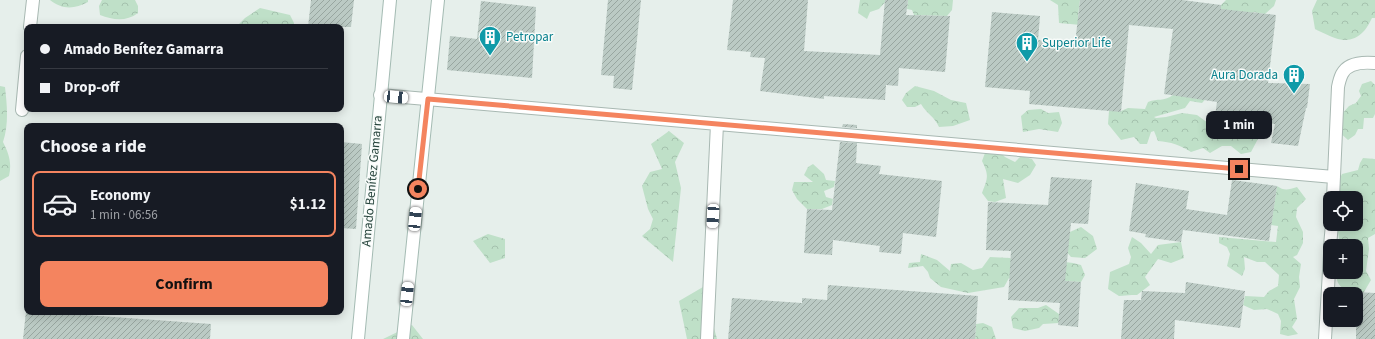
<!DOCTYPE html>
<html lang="en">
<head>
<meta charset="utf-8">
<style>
  body { margin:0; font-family:"Source Sans 3",sans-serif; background:#20242c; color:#f1f3f6; height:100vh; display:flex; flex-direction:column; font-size:15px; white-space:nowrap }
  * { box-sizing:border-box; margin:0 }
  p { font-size:13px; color:#9ea1a6 }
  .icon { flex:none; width:22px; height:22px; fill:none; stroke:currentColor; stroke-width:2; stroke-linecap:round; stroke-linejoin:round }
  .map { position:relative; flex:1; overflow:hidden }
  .panel { position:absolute; left:24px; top:123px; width:320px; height:192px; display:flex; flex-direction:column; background:#171b24; border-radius:8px; box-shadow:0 2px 10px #0003 }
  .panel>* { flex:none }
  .banner { position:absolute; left:24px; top:24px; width:320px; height:88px; border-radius:8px; box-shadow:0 2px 10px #0003; display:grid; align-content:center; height:88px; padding:0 16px; background:#171b24 }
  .tools { position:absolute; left:1323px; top:191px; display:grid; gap:8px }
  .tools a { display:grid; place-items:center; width:40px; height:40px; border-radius:8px; background:#171b24; box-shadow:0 2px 10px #0003; font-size:20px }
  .end { position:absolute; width:18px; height:18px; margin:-9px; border:5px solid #f4845f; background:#111; box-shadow:0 0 0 2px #111 }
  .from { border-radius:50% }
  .bubble { position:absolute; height:28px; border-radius:8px; background:#171b24; box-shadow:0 2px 10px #0003; font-size:13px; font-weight:700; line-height:28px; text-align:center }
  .car { position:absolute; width:12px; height:24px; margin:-12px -6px; border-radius:5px; box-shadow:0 0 3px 1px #0007; background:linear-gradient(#fff 24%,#345 0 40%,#fff 0 76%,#345 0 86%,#fff 0) }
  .banner b { display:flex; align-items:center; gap:14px; height:38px; font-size:15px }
  .banner b+b { border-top:1px solid #363941 }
  .banner i { width:10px; height:10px; background:#f1f3f6 }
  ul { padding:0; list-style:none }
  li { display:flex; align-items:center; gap:12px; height:66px; margin:0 8px 6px; padding:0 8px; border:2px solid #363941; border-radius:8px }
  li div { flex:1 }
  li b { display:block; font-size:15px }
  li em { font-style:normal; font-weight:700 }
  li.current { border-color:#f4845f }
  li>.icon { width:36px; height:36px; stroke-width:1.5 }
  h2 { padding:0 16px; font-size:18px; line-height:48px }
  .cta { display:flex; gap:8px; margin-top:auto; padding:8px 16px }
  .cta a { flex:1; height:46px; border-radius:8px; background:#f4845f; color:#111; font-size:16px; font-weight:700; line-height:46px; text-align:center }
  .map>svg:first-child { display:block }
  .forest { fill:url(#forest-crowns) }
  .building { fill:url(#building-hatch) }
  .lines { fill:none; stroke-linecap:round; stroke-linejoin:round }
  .street-casing { stroke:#a8b8b2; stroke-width:14 }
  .secondary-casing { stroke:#a4bbb3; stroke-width:14 }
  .street { stroke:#fff; stroke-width:12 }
  .secondary { stroke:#fff; stroke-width:12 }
  .route { stroke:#f4845f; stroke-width:5 }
  .labels { text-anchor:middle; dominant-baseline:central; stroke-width:3; stroke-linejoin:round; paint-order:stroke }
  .culture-label { font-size:13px; fill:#0d838f; stroke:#f7fbf9; text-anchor:start }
  .street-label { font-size:13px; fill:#24423a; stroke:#f7fbf9 }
</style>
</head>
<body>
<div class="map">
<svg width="1375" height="339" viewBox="0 0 1375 339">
  <defs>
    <pattern id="forest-crowns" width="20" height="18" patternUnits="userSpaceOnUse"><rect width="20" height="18" fill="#bfe0c8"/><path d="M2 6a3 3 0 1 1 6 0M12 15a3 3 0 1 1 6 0" fill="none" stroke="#a4c1ad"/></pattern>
    <pattern id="building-hatch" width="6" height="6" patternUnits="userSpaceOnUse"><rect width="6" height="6" fill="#bbcac4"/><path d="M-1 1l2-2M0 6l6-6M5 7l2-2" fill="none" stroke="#98a6a0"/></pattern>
  </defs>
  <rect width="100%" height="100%" fill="#e6efeb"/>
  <path class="forest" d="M 50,0 L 88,0 L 88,2 C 75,9 62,10 50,0 Z
    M 102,0 L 135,0 L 138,6 L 138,13 C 126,22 113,20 100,15 L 99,6 Z
    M 860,0 L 885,0 L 886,1 L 879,9 L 870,12 L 867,19 L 858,13 Z
    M 908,0 L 953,0 L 952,10 L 947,16 L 914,15 L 912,10 L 907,9 Z
    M 1050,0 L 1080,0 L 1078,15 L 1081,25 L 1059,23 L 1058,5 Z
    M 1226,0 L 1276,0 L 1274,6 L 1265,14 L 1253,12 L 1251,20 L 1221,17 L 1221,5 Z
    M 1317,0 L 1375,0 L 1375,18 L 1372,18 C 1370,22 1367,28 1364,31 C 1348,48 1332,37 1315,29 L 1312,11 Z
    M 260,8 L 290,15 L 294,23 L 294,27 L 236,27 L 245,18 Z
    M 1371,81 L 1375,85 L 1375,114 L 1373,118 L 1364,118 L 1363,129 L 1358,129 L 1355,135 L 1348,140 L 1339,132 L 1342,114 L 1349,106 L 1356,103 L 1361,96 L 1359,91 L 1362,84 Z
    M 0,86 L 5,87 C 7,105 9,124 3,142 C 9,154 12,163 9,176 L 0,181 Z
    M 915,86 L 934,91 L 951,100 L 966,103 L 970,120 L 953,126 L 939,127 C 934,116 927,114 921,104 L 915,107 L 907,107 L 902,100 L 906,93 Z
    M 1173,95 L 1209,95 L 1202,103 L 1190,101 L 1185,108 L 1154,117 L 1156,118 L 1166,117 L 1182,113 L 1197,115 L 1208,123 L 1224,126 L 1247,124 L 1255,128 L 1259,137 L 1251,152 L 1241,154 L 1231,146 L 1222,146 L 1210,153 L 1203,148 L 1191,152 C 1180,145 1171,142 1158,141 L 1154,131 L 1151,132 L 1147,144 L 1140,144 L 1134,137 L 1121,140 L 1108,124 L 1109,111 L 1121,111 L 1128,108 L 1145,109 L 1148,102 C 1158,98 1163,102 1173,95 Z
    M 1041,109 L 1048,113 L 1059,112 L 1062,123 L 1058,132 L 1039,129 L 1023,132 L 1021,116 L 1028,110 Z
    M 669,131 L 684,143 L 675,162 L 681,188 L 673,262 L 642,236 L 650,229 L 653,219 L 648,209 L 642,186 L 650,172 L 662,169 L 651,144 Z
    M 996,148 L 1005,157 L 1015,162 L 1021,156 L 1032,159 L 1036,165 L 1030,175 L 1018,183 L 1003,179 L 1006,198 L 995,202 L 988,201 L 982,193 C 988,178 989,175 982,161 L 985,153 Z
    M 1363,158 L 1375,159 L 1375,234 L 1368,238 L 1369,249 L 1366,271 L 1371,280 L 1364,292 C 1350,291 1334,290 1337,272 L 1356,272 L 1356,246 L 1340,246 L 1337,224 L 1356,224 L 1356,198 L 1339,198 L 1339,180 L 1342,174 L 1358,170 L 1360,163 Z
    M 813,164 L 824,174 L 826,180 L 835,181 L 834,187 L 824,191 L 826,197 L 833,199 L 832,205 L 822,209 L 807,209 L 797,199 L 792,190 L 794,182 L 813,182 L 804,175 L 808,167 Z
    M 1277,186 C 1284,191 1288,190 1297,187 L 1306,199 L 1297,208 L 1296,217 L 1303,232 L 1303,243 L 1297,255 L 1293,257 L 1301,264 L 1299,277 L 1300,287 L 1294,299 L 1297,319 L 1292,327 L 1298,334 L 1288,336 L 1280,334 L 1281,321 L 1278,314 L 1267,309 L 1254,310 L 1243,305 L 1245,296 L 1264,297 L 1269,291 L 1278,286 L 1279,275 L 1265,262 L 1257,262 L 1244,257 L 1245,269 L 1242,276 L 1227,266 L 1230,254 L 1227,247 L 1219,243 L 1219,237 L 1276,242 L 1278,226 L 1271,225 Z
    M 1081,227 L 1093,236 L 1097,249 L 1085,258 L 1071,257 L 1065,250 L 1070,232 Z
    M 488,234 L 505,239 L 505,258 L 490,263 L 473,241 Z
    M 1132,237 L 1141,243 L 1151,254 L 1158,245 L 1181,242 L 1184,258 L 1171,263 L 1158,259 L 1145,277 L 1150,285 L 1137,295 L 1132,295 L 1119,296 L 1108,289 L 1110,272 L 1129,264 L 1131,257 L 1128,248 Z
    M 921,254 L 937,260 L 950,271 L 951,264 L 961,263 L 973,270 L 982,268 L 990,257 L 1010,258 L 1016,263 C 1038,261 1060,259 1081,265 L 1085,275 L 1081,282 L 1009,278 L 1004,287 L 968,293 L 941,287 L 930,278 L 928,272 L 923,266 L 908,268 L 909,263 L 920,262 Z
    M 703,287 L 717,339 L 687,339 L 679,301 Z
    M 1046,305 L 1059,314 L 1059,323 L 1043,324 L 1039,328 L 1025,331 L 1013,328 L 1011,317 L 1019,308 L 1038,308 Z
    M 983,323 L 992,327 L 996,339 L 975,339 L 976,324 Z
    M 412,325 L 423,339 L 383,339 Z"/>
  <path class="building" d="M 311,0 L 354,0 L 351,27 L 308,27 Z
    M 608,0 L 641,0 L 632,90 L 613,88 L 614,76 L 601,75 Z
    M 733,0 L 808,0 L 804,51 L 880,55 L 885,0 L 908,0 L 906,15 L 950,16 L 945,72 L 899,68 L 898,86 L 886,85 L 885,100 L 824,96 L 824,99 L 760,91 L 765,58 L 750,57 L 751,52 L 727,50 Z
    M 1080,0 L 1182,0 L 1221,5 L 1221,9 L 1276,15 L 1268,83 L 1310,84 L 1307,108 L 1306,108 L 1298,146 L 1271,143 L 1275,124 L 1215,116 L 1217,102 L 1164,94 L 1173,29 L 1129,25 L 1121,112 L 1029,104 L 1030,91 L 985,87 L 992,12 L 1040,16 L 1038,40 L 1075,44 Z
    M 481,1 L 536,7 L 532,78 L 447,70 L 450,36 L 477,39 Z
    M 843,124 L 857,125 L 857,128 L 842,127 Z
    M 341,142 L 362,144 L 356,229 L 341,228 Z
    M 840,142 L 857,143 L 856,163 L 881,166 L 879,174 L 942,181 L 936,237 L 903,233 L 901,254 L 879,252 L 880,246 L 833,240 L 832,255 L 804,253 L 807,209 L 832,210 Z
    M 1051,177 L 1092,180 L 1088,224 L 1071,223 L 1065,281 L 1081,282 L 1078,327 L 1058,325 L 1060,303 L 1008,300 L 1011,251 L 986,250 L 988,202 L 1048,205 Z
    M 1232,180 L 1277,186 L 1269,241 L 1183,230 L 1181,242 L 1145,237 L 1146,234 L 1129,231 L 1136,183 L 1189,191 L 1186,209 L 1227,215 Z
    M 1186,282 L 1245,291 L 1240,328 L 1175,320 L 1174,339 L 1121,339 L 1124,300 L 1141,300 L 1142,291 L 1185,293 Z
    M 828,285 L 978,296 L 975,339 L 728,339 L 732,298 L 802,303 L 802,298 L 827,300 Z
    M 1356,292 L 1375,293 L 1375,339 L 1356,339 Z
    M 26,311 L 27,312 L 44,312 L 211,324 L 210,339 L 23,339 Z"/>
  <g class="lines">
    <g class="street-casing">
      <path id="street" d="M 30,27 L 33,0
        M 380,95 L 1334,177
        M 22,110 L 27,56
        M 1333,198 L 1338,87 C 1339,82 1340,78 1342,74 C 1348,62 1364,62 1375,63
        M 1330,246 L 1332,224
        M 707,339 L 717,124
        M 1325,339 L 1330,254"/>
    </g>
    <g class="secondary-casing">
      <path id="secondary" d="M 358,339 L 390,0
        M 403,339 L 438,0"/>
    </g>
    <use href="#street" class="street"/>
    <use href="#secondary" class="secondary"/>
  </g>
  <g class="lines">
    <path class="route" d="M 418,189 L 428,99 L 1239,169"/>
  </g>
  <defs>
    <g id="building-pin" transform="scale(1.15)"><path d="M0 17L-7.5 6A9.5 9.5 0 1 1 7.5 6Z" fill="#0f9aa8" stroke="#f7fbf9"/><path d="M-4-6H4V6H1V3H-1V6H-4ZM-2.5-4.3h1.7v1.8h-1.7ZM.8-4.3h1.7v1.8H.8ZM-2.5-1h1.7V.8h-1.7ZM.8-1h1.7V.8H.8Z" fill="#fff"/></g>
  </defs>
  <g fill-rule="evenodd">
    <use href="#building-pin" x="490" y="37"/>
    <use href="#building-pin" x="1027" y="43"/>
    <use href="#building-pin" x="1294" y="75"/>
  </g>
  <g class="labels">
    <g class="culture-label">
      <text x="506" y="37">Petropar</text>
      <text x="1042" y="43">Superior Life</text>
      <text x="1278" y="75" text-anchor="end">Aura Dorada</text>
    </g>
    <g class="street-label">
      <text transform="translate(372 181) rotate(-85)">Amado Benítez Gamarra</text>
    </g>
  </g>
</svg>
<div class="tools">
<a><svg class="icon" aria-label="locate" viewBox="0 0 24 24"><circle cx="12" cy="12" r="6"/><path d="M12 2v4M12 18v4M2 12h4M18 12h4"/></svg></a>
<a>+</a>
<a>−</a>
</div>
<i class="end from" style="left:418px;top:189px"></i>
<i class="end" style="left:1239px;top:169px"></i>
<div class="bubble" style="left:1206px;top:111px;width:66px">1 min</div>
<i class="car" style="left:396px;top:97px;rotate:95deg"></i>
<i class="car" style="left:713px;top:216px;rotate:183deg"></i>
<i class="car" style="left:415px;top:219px;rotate:6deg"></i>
<i class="car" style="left:407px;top:294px;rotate:6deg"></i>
<div class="banner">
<b><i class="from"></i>Amado Benítez Gamarra</b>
<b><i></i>Drop-off</b>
</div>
<section class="panel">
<h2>Choose a ride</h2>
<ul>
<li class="current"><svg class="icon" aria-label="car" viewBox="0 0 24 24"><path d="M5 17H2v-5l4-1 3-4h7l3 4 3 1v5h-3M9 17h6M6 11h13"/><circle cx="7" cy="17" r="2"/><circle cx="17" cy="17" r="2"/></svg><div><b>Economy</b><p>1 min · 06:56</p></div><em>$1.12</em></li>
</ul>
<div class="cta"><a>Confirm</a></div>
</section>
</div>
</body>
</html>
